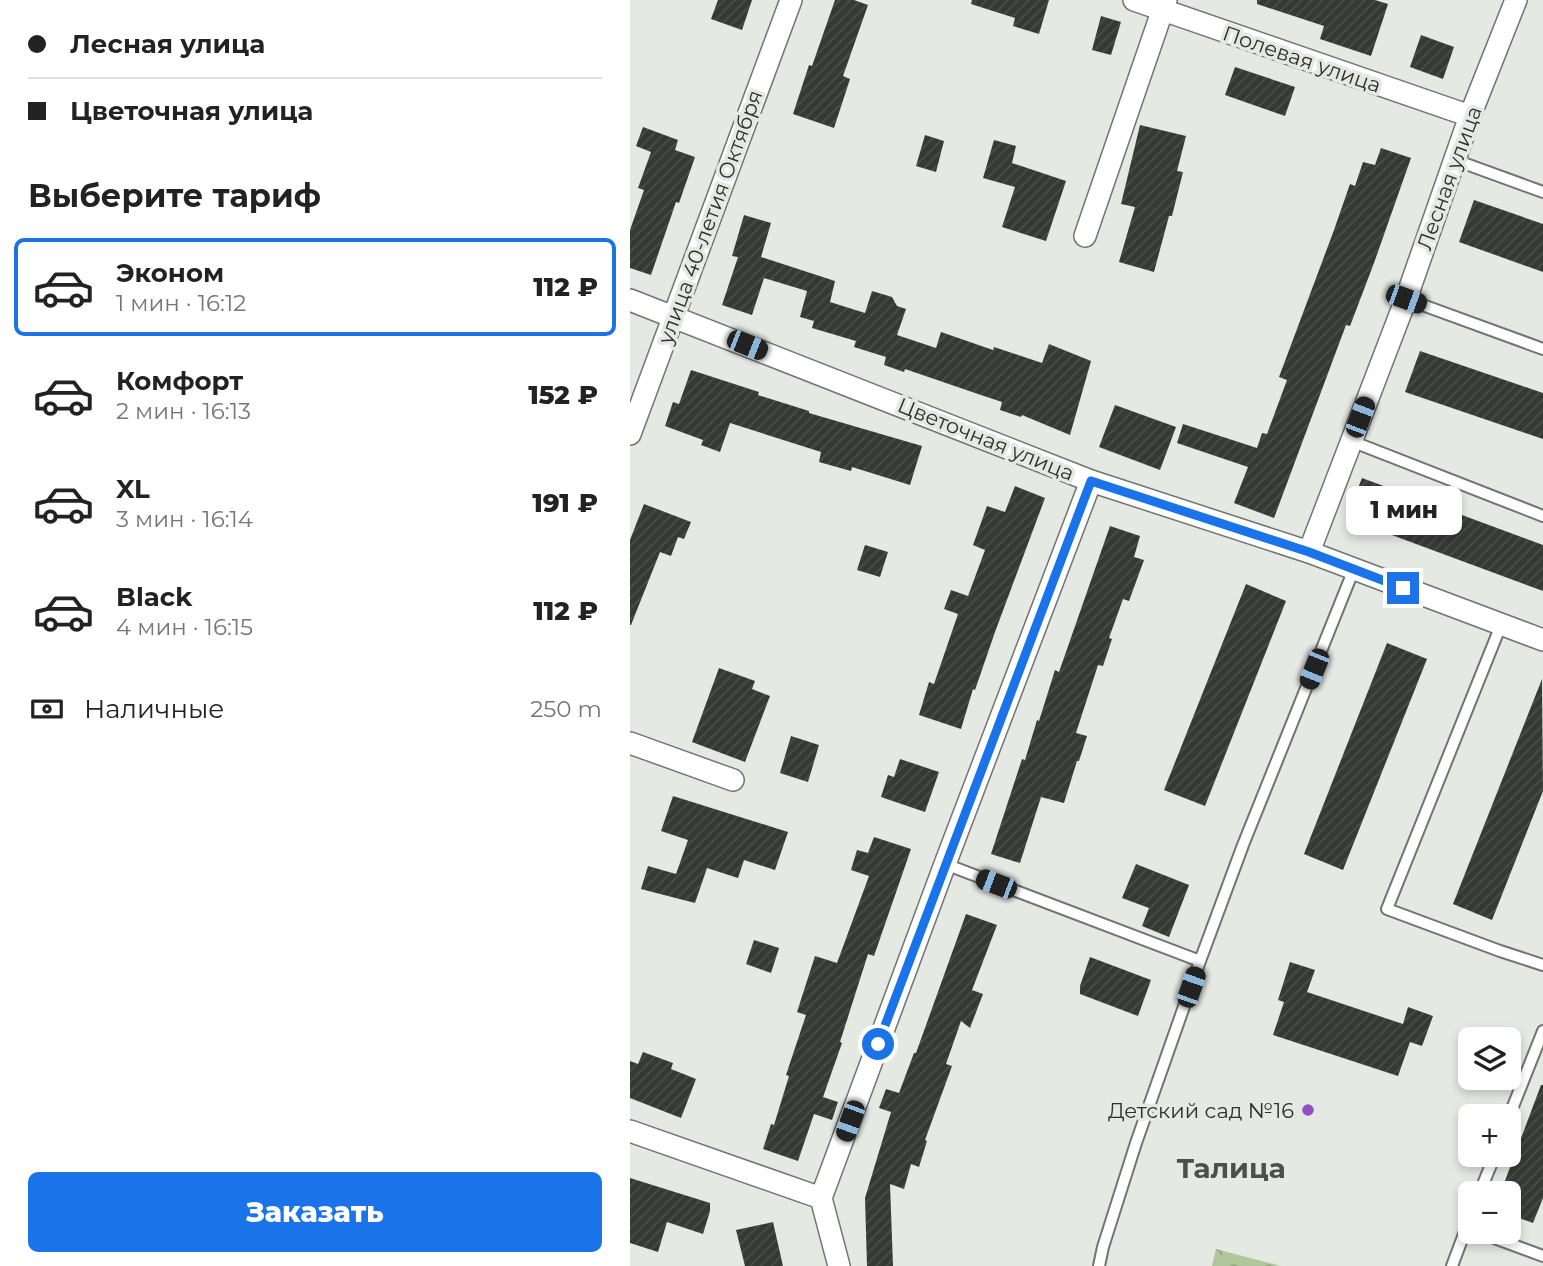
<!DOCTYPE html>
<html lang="ru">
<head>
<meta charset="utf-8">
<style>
  body { margin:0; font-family:Montserrat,sans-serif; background:#f2f2f2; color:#222; height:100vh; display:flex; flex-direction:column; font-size:26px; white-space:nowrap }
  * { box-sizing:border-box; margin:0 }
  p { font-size:23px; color:#767676 }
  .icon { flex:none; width:38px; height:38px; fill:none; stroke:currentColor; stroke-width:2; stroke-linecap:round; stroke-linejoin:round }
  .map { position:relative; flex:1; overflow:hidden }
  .panel { display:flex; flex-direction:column; background:#fff; width:630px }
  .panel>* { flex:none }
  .guide { display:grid; align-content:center; height:154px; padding:0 28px; background:#fff }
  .fabs { position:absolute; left:828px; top:1027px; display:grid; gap:14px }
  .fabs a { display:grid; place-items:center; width:63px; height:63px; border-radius:10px; background:#fff; box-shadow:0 4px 10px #0003; font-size:35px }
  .end { position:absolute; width:32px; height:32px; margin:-16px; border:9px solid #1a73e8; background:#fff; box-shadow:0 0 0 4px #fff }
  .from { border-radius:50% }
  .bubble { position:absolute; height:49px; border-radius:10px; background:#fff; box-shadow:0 4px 10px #0003; font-size:23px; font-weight:800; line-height:49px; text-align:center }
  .car { position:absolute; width:21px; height:42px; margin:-21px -10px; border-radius:9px; box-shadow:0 0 5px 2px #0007; background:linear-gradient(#222 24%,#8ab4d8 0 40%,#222 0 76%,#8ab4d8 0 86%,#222 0) }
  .guide b { display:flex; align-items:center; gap:24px; height:66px; font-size:26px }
  .guide b+b { border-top:2px solid #e0e0e0 }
  .guide i { width:18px; height:18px; background:#222 }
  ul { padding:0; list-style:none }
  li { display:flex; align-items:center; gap:21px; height:98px; margin:0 14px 10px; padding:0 14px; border:4px solid transparent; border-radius:10px }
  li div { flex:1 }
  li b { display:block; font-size:26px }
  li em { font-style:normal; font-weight:800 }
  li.on { border-color:#1a73e8 }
  li>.icon { width:63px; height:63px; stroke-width:1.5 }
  h2 { padding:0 28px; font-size:32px; line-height:84px }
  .pay { display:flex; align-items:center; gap:18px; height:77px; padding:0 28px; font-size:26px }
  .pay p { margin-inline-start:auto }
  .action { display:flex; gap:14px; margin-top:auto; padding:14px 28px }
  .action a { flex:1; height:80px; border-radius:10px; background:#1a73e8; color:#fff; font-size:28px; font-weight:800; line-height:80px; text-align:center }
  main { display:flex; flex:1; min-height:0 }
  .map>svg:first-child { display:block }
  .park { fill:url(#park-crowns) }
  .building { fill:url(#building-hatch) }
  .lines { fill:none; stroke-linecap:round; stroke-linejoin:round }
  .lane-casing { stroke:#727470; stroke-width:14 }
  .street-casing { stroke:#727470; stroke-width:24 }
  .lane { stroke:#fff; stroke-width:10 }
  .street { stroke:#fff; stroke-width:21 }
  .route { stroke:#1a73e8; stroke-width:9 }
  .poi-dot { fill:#904ec3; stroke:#e5e8e3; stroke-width:2.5 }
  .labels { text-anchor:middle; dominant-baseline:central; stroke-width:7; stroke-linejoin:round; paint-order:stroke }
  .street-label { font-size:21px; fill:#30312f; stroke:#e5e8e3 }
  .poi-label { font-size:21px; fill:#30312f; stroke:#e5e8e3; text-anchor:end }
  .district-label { font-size:28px; font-weight:bold; fill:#4d4f4a; stroke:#e5e8e3 }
</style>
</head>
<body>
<main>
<section class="panel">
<div class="guide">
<b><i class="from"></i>Лесная улица</b>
<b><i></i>Цветочная улица</b>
</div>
<h2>Выберите тариф</h2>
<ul>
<li class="on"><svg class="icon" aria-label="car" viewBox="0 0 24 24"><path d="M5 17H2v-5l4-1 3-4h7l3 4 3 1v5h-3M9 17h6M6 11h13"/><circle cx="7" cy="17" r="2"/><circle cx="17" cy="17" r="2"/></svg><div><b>Эконом</b><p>1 мин · 16:12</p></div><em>112 ₽</em></li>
<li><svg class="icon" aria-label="car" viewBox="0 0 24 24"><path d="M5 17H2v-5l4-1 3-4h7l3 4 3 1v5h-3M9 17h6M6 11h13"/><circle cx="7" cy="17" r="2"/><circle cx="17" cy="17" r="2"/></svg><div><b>Комфорт</b><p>2 мин · 16:13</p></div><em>152 ₽</em></li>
<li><svg class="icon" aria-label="car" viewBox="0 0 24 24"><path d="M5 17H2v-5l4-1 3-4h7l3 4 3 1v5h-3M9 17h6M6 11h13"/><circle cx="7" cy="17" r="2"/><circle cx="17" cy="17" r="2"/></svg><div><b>XL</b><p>3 мин · 16:14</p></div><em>191 ₽</em></li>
<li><svg class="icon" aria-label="car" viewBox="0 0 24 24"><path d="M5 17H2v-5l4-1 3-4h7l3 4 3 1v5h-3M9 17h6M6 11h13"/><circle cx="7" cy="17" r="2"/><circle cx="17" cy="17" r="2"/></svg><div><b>Black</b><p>4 мин · 16:15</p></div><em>112 ₽</em></li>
</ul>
<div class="pay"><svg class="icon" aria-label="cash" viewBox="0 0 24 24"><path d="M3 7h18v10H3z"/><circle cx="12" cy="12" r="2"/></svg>Наличные<p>250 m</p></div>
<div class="action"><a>Заказать</a></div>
</section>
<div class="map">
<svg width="913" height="1266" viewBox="0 0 913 1266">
  <defs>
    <pattern id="park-crowns" width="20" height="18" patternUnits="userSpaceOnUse" patternTransform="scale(1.75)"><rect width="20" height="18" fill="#b2c69b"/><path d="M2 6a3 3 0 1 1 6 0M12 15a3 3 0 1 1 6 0" fill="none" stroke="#91a17f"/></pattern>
    <pattern id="building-hatch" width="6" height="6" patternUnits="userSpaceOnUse" patternTransform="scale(1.75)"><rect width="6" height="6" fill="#373935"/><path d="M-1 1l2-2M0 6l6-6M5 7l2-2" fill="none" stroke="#4c4d4a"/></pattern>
  </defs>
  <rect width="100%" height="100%" fill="#e5e8e3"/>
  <path class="park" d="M 586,1249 L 651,1266 L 582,1266 Z"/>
  <path class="building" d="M 88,0 L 122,0 L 112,30 L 81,19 Z
    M 205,0 L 224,0 L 238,5 L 213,76 L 220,79 L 204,128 L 163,114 L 179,65 L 182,66 Z
    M 342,0 L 419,0 L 409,34 L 383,26 L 385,18 L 341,4 Z
    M 627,0 L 745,0 L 758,4 L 741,56 L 690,39 L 694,26 L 627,4 Z
    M 471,16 L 491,22 L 481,55 L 462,50 Z
    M 791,35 L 824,47 L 813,79 L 780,67 Z
    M 605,67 L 665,87 L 655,116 L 595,95 Z
    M 510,125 L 556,136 L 547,171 L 553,172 L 542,216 L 539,216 L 524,272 L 489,262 L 505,207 L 491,204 Z
    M 13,127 L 48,140 L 45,150 L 65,157 L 49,203 L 46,202 L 21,275 L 0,268 L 0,230 L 14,190 L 8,188 L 21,152 L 6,146 Z
    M 295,135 L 314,141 L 306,172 L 286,166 Z
    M 364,140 L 386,146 L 382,163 L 436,181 L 416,241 L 372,227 L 385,187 L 353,178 Z
    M 751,148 L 781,158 L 744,263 L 720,326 L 716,325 L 644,518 L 604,503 L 618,467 L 547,443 L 553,424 L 627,448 L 632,433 L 637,434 L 657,380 L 649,377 L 704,230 L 720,184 L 725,186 L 733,162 L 745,165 Z
    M 844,200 L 913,224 L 913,272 L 829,242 Z
    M 114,215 L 141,223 L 131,257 L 205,281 L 200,302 L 235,313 L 242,291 L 262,297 L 267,306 L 276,309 L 267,335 L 306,348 L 311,332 L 363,350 L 364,347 L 412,363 L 419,344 L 461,361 L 440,435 L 392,415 L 391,417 L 370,410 L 372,402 L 348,394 L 275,369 L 274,372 L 254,365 L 256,357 L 224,347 L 226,341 L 182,328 L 184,321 L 170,317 L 177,291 L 134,278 L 122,315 L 92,305 L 108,257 L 102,256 Z
    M 790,351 L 913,393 L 913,439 L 775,392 Z
    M 61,370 L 129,392 L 128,395 L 179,411 L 179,413 L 292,446 L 280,485 L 222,467 L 221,471 L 189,462 L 191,452 L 100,423 L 90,452 L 71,445 L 73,440 L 35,426 L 43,402 L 49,404 Z
    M 485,405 L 546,427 L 530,470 L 469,447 Z
    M 732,478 L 913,545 L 913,591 L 716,518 Z
    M 385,486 L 415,498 L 365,632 L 345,690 L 343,689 L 331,729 L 289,715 L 299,682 L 304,684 L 328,614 L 314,609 L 321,590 L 338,596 L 355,550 L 343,545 L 357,506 L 375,512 Z
    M 14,504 L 61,522 L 54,539 L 48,537 L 41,556 L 30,552 L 1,625 L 0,625 L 0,540 Z
    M 480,526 L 510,536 L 504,557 L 514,560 L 499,601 L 493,599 L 479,638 L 482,639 L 473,666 L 468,665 L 446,733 L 457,736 L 449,761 L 447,761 L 434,803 L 411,797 L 390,863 L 361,854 L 392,759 L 395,760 L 407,720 L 409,721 L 425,670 L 429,672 Z
    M 235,545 L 258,552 L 250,577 L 227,570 Z
    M 616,584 L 656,601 L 575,806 L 534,790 Z
    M 757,643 L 797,659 L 713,870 L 674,854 Z
    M 89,668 L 125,681 L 122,689 L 140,696 L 115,762 L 62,742 Z
    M 912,679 L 913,791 L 862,920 L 823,904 Z
    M 161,736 L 189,745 L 178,782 L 150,773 Z
    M 270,759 L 309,772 L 295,812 L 251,797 L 258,775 L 264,777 Z
    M 43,796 L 158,832 L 145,870 L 114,860 L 108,878 L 77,868 L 65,903 L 11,889 L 18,866 L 46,874 L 58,840 L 31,831 Z
    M 244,837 L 281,849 L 244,956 L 238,954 L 210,1042 L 212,1043 L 193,1097 L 208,1102 L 202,1120 L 184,1114 L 168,1161 L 133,1149 L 141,1124 L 144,1125 L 159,1076 L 156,1075 L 176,1015 L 167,1012 L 185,956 L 207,963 L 239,876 L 221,870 L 227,850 L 238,853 Z
    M 506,864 L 559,885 L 539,937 L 512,926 L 519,908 L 492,898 Z
    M 336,914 L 367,925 L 342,990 L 353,994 L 340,1028 L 331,1021 L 316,1064 L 322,1066 L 295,1140 L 297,1141 L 289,1167 L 281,1164 L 274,1189 L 260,1184 L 263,1266 L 237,1266 L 235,1198 L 261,1112 L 249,1108 L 256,1089 L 269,1093 L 284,1053 L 286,1053 Z
    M 124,940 L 149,948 L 141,973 L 116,964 Z
    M 460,957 L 521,980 L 508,1016 L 450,994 L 450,986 Z
    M 660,962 L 685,970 L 677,992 L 773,1024 L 778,1007 L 803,1016 L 792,1046 L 780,1042 L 768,1076 L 643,1035 L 654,1002 L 648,1000 Z
    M 13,1052 L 43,1063 L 41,1069 L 66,1079 L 51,1118 L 0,1098 L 0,1061 L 8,1064 Z
    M 911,1085 L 913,1085 L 913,1198 L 903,1223 L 878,1214 L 878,1194 L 870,1194 Z
    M 0,1178 L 80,1203 L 80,1211 L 73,1234 L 37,1222 L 28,1252 L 0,1243 Z
    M 143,1222 L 153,1266 L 115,1266 L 106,1230 Z"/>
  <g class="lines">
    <g class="lane-casing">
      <path id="lane" d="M 825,160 L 913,192
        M 776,299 L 913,349
        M 721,441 L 913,516
        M 871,625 L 757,909 L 870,951 L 913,965
        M 315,864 L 570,961
        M 878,1119 L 913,1031
        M 849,1194 L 865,1155
        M 848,1232 L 913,1256
        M 469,1266 L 473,1247 L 506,1143 L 570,961 L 613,845 L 724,569
        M 822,1266 L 840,1218"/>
    </g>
    <g class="street-casing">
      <path id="street" d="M 504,0 L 840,116
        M 455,236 L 536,0
        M 0,300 L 461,481 L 679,552 L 913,640
        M 0,434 L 161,0
        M 679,552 L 776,299 L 840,116 L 886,0
        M 0,743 L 103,780
        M 0,1131 L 191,1198
        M 209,1266 L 191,1198 L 315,864 L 461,481"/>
    </g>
    <use href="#lane" class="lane"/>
    <use href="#street" class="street"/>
  </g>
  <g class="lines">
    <path class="route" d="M 248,1044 L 461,481 L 679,552 L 773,588"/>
  </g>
  <circle class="poi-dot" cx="678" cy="1110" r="7"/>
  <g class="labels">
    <g class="street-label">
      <text transform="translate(672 59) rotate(19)">Полевая улица</text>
      <text transform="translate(819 178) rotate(-70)">Лесная улица</text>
      <text transform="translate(80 217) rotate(-70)">улица 40-летия Октября</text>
      <text transform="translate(356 439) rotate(22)">Цветочная улица</text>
    </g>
    <g class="poi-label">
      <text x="664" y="1110">Детский сад №16</text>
    </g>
    <g class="district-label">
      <text x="601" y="1168">Талица</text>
    </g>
  </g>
</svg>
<div class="fabs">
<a><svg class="icon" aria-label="layers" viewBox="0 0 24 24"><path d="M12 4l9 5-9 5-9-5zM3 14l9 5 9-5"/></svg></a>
<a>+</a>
<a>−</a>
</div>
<i class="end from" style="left:248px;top:1044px"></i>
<i class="end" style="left:773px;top:588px"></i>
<div class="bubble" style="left:716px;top:486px;width:116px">1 мин</div>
<i class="car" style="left:776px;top:299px;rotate:110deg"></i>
<i class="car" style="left:117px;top:345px;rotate:112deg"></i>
<i class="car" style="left:730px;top:417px;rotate:21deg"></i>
<i class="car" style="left:684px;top:669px;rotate:202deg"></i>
<i class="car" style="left:366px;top:884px;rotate:291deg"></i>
<i class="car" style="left:561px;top:987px;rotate:19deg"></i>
<i class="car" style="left:220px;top:1121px;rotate:200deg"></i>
</div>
</main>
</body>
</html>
